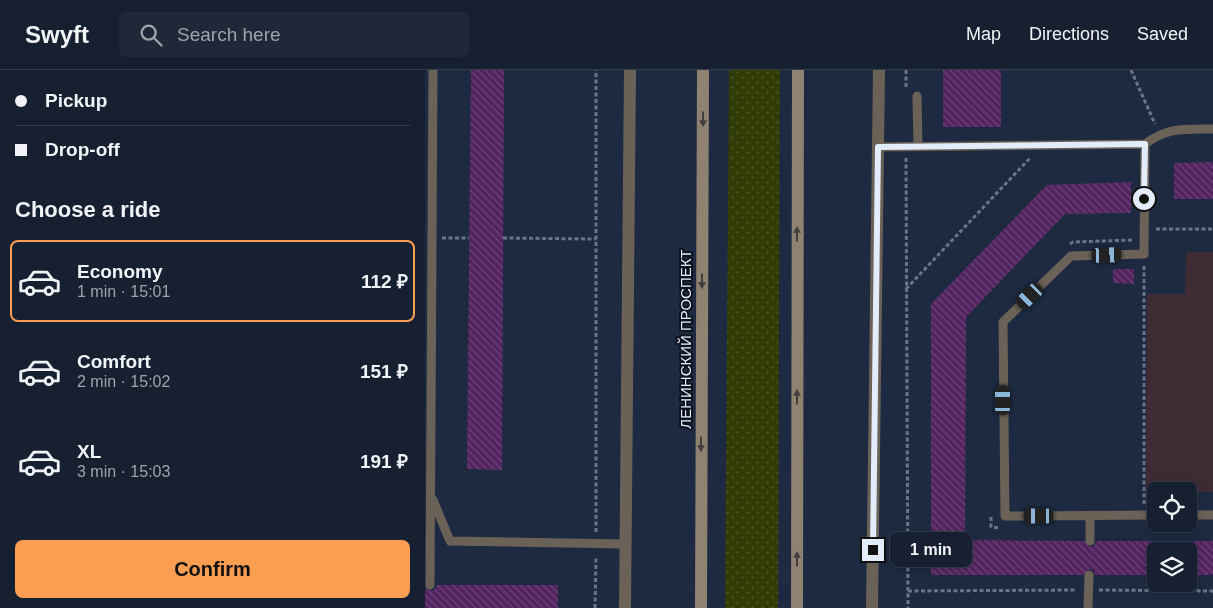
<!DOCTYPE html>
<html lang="en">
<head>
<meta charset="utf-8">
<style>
  body { margin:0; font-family:Helvetica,sans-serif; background:#1f2839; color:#f1f3f6; height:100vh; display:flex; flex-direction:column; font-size:19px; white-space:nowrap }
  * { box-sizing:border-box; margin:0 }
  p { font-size:16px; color:#9ea3ab }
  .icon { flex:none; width:28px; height:28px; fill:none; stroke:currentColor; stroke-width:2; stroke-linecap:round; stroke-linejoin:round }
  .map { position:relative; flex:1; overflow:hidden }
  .drawer { display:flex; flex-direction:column; background:#162031; width:425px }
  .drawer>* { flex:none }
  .top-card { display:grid; align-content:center; height:110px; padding:0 15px; background:#162031 }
  .buttons { position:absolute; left:722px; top:412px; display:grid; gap:10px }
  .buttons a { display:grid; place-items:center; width:50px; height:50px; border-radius:8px; background:#162031; box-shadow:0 2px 8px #0003,0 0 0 1px #353e4d; font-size:25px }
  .end { position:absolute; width:22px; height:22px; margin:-11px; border:6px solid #e3ecfb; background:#111; box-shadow:0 0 0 2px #111 }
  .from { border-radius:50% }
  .bubble { position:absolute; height:35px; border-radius:8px; background:#162031; box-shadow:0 2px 8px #0003,0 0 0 1px #353e4d; font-size:16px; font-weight:700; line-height:35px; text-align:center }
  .car { position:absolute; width:15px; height:30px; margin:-15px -8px; border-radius:6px; box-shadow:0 0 4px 1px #0007; background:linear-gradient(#222 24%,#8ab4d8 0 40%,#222 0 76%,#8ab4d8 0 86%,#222 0) }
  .top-card b { display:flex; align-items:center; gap:18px; height:48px; font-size:19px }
  .top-card b+b { border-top:1px solid #353e4d }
  .top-card i { width:12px; height:12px; background:#f1f3f6 }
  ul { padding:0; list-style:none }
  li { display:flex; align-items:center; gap:15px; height:82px; margin:0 10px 8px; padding:0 5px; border:2px solid transparent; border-radius:8px }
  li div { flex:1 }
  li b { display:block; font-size:19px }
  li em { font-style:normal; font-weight:700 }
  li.on { border-color:#fb9e51 }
  li>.icon { width:45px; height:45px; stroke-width:1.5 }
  h2 { padding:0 15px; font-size:22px; line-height:60px }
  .action { display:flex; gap:10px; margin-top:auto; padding:10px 15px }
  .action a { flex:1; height:58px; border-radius:8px; background:#fb9e51; color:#111; font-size:20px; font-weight:700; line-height:58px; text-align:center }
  header { display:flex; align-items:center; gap:30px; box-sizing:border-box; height:70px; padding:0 25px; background:#162031; border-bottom:1px solid #353e4d }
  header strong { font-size:24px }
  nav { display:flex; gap:28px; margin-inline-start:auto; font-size:18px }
  .search { width:350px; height:45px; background:#1f2839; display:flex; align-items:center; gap:12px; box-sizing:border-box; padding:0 18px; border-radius:8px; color:#9ea3ab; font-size:19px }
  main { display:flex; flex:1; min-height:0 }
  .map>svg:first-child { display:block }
  .education { fill:#3e2b33 }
  .grass { fill:url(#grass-dots) }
  .building { fill:url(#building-back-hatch) }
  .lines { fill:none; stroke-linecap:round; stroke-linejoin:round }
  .path { stroke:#6a7589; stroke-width:3; stroke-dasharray:4 2.5; stroke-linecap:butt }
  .lane { stroke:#6b6257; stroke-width:9 }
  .street { stroke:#6b6257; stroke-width:12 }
  .secondary { stroke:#908270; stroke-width:12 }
  .oneway { fill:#413f3e }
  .route { stroke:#e3ecfb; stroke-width:6 }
  .labels { text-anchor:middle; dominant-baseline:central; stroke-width:4; stroke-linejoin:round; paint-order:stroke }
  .street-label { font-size:15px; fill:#e3ecfb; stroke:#0d131d }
</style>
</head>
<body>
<header>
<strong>Swyft</strong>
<div class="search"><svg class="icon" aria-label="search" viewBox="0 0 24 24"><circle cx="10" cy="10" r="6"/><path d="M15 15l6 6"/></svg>Search here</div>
<nav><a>Map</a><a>Directions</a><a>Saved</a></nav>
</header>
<main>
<section class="drawer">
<div class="top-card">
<b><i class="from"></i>Pickup</b>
<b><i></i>Drop-off</b>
</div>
<h2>Choose a ride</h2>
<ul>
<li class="on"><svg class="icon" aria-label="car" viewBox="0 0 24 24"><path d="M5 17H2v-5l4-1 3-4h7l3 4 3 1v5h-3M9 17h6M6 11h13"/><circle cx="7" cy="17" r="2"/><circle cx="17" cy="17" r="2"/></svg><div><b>Economy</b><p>1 min · 15:01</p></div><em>112 ₽</em></li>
<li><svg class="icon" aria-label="car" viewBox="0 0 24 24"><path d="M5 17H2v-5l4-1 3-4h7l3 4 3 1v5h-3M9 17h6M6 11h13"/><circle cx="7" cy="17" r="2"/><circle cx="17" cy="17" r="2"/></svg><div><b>Comfort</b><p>2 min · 15:02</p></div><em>151 ₽</em></li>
<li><svg class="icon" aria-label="car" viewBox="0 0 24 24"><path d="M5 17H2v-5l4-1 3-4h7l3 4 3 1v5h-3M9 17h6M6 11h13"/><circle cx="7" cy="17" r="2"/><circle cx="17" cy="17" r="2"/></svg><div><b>XL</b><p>3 min · 15:03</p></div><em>191 ₽</em></li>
</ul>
<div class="action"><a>Confirm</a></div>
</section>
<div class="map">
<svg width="788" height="538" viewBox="0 0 788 538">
  <defs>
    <pattern id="grass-dots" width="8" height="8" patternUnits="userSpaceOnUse" patternTransform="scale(1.25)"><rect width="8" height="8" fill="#303b06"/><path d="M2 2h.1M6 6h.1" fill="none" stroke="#4e582b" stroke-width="1.8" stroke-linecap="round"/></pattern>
    <pattern id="building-back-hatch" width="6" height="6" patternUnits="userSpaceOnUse" patternTransform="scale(1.25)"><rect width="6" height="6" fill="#532460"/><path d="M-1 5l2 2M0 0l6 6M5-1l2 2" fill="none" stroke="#6c4478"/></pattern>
  </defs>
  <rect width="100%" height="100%" fill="#1d2a41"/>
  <path class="education" d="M 761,182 L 788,182 L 788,422 L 721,421 L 722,224 L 760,224 Z"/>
  <path class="grass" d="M 304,0 L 355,0 L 353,538 L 300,538 Z"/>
  <path class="building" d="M 46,0 L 79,0 L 77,400 L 42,399 Z
    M 518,0 L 576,0 L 576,57 L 518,57 Z
    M 788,92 L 788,129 L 749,129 L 749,93 Z
    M 706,112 L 706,143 L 640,144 L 541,247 L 540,470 L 659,471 L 665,477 L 669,476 L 671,471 L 731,471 L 731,505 L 670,505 L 668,500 L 664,499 L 658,505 L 506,505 L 506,234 L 622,115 Z
    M 688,199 L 709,199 L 709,214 L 688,213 Z
    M 764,471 L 788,471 L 788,505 L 764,505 Z
    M 12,515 L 133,515 L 133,538 L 0,538 L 0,519 L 8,521 Z"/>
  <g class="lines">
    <path class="path" d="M 481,0 L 481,19
      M 706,0 L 730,54
      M 481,88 L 483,538
      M 731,159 L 788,159
      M 17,168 L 44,168
      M 78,168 L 171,169
      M 645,174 L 648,172 L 708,170
      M 481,219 L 606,87
      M 719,434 L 719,195
      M 566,447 L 566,457 L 575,458
      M 729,459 L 767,459
      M 171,462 L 171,0
      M 674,520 L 788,521
      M 483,521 L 652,520
      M 170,538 L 171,486"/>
    <path class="lane" d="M 492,26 L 493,77
      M 720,74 L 719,184 L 646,186 L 578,252 L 580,446 L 731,445
      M 453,77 L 720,74 C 743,57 760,59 788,59
      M 8,430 L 25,471 L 200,474
      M 764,445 L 788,445
      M 665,446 L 665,471
      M 5,515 L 8,0
      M 663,538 L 664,505"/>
    <path class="street" d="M 200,538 L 205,0
      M 447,538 L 454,0"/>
    <path class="secondary" d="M 276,538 L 278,0
      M 372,538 L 373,0"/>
  </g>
  <defs><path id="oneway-solid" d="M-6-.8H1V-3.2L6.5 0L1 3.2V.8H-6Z" transform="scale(1.25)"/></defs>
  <g class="oneway">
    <use href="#oneway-solid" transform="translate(278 49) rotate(90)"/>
    <use href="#oneway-solid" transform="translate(372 164) rotate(-90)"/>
    <use href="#oneway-solid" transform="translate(277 211) rotate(90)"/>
    <use href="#oneway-solid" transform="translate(372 327) rotate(-90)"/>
    <use href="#oneway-solid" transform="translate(276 374) rotate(90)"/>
    <use href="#oneway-solid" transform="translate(372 489) rotate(-90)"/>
  </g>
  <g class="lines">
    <path class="route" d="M 448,480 L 453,77 L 720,74 L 719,129"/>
  </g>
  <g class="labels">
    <g class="street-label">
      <text transform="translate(260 269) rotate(-90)">ЛЕНИНСКИЙ ПРОСПЕКТ</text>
    </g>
  </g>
</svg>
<div class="buttons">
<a><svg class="icon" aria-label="locate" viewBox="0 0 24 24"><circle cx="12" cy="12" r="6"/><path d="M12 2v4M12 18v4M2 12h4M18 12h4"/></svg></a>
<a><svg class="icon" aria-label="layers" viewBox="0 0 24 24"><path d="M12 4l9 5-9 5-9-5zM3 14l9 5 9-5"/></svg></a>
</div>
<i class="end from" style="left:719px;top:129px"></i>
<i class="end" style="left:448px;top:480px"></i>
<div class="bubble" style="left:465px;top:462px;width:82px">1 min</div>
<i class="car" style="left:682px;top:185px;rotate:88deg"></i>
<i class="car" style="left:605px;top:226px;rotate:226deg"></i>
<i class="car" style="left:578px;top:330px;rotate:0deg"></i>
<i class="car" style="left:614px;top:446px;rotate:270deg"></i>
</div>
</main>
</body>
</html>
